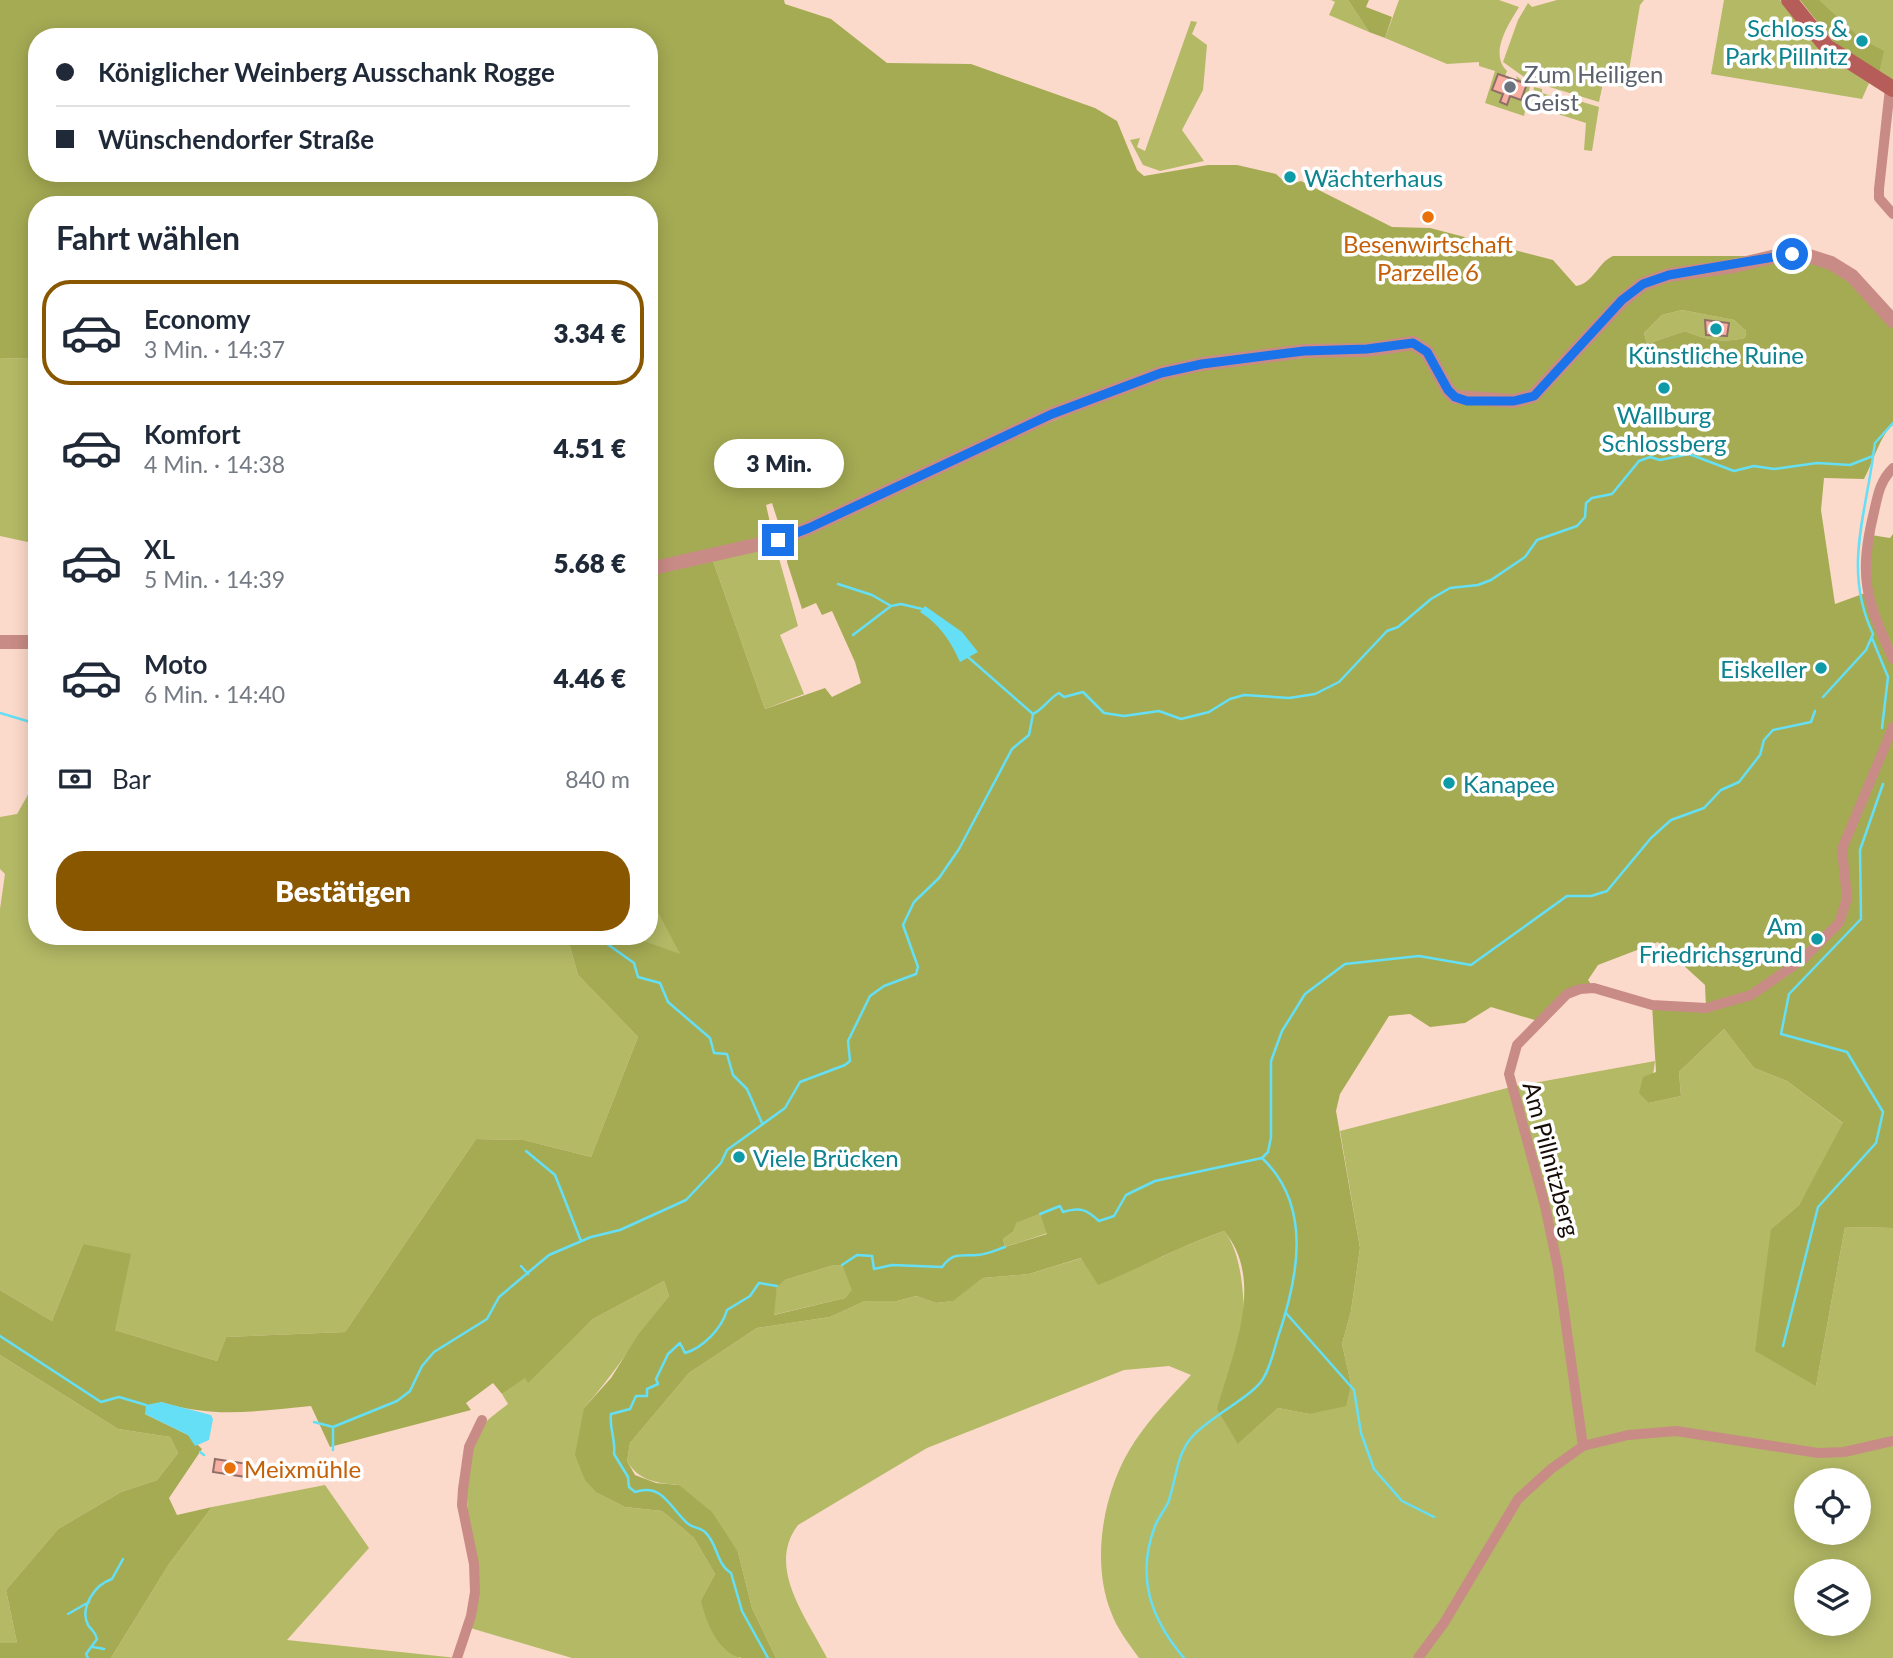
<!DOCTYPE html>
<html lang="de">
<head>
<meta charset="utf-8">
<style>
  body { margin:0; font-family:Lato,sans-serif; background:#f2f2f3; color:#1f2937; height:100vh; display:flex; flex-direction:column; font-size:26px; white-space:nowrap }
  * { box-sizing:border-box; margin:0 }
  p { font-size:23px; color:#747a83 }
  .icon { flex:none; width:38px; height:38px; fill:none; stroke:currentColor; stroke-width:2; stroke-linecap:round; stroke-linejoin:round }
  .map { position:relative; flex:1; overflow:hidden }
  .panel { position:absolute; left:28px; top:196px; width:630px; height:749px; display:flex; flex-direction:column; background:#fff; border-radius:28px; box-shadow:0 4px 18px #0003 }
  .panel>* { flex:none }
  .banner { position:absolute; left:28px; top:28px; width:630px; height:154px; border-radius:28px; box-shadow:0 4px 18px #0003; display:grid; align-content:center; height:154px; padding:0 28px; background:#fff }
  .controls { position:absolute; left:1794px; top:1468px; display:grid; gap:14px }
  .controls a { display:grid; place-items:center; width:77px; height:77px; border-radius:50%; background:#fff; box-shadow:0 4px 18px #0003; font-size:35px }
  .end { position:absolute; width:32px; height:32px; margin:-16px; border:9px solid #1a73e8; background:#fff; box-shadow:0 0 0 4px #fff }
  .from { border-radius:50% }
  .bubble { position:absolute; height:49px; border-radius:24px; background:#fff; box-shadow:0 4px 18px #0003; font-size:23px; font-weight:800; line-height:49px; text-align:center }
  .banner b { display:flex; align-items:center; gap:24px; height:66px; font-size:26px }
  .banner b+b { border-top:2px solid #e0e1e3 }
  .banner i { width:18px; height:18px; background:#1f2937 }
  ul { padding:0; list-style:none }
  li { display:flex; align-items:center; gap:21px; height:105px; margin:0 14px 10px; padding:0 14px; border:4px solid transparent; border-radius:28px }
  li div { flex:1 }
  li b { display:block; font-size:26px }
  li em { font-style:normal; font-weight:800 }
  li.selected { border-color:#895700 }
  li>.icon { width:63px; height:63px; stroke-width:1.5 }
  h2 { padding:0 28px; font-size:32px; line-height:84px }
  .pay { display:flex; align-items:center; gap:18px; height:77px; padding:0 28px; font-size:26px }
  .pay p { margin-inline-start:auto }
  .button { display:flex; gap:14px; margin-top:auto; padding:14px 28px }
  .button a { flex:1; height:80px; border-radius:28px; background:#895700; color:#fff; font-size:28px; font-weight:800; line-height:80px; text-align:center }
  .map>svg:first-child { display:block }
  .green { fill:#b3b965; fill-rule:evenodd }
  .forest { fill:#a5ab53; fill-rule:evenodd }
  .water { fill:#65dff5 }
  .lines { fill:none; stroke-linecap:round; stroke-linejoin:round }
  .stream { stroke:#65dff5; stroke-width:2.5 }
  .building { fill:#f8aea0; stroke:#8f6e68; stroke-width:2 }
  .minor { stroke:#c98b86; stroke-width:10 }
  .tertiary { stroke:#c98b86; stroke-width:14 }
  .secondary { stroke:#b75d59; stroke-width:16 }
  .route { stroke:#1a73e8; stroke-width:9 }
  .culture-dot { fill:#0f9aa8; stroke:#fff; stroke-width:2.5 }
  .worship-dot { fill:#6b7280; stroke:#fff; stroke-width:2.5 }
  .food-dot { fill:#e8710a; stroke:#fff; stroke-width:2.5 }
  .labels { text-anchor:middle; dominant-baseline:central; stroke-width:7; stroke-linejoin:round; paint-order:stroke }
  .culture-label { font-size:24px; fill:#0d838f; stroke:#fff; text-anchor:end }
  .worship-label { font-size:24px; fill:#5b616d; stroke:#fff; text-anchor:start }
  .food-label { font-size:24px; fill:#c56008; stroke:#fff }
  .street-label { font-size:24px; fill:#170c07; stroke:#fff }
</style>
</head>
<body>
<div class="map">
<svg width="1893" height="1658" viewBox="0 0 1893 1658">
  <rect width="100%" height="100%" fill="#fcdacb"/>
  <path class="green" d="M 1331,0 L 1348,0 L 1369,32 L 1329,15 L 1335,2 Z
    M 1399,0 L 1499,0 L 1519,7 C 1508,25 1489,54 1507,71 L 1505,76 L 1498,74 L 1503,94 L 1500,102 L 1507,105 L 1510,96 L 1521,100 L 1527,85 L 1518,81 L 1516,76 L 1530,86 L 1524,116 L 1485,103 L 1495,71 L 1479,66 L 1479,62 L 1447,64 L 1385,38 Z
    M 1557,0 L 1644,0 L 1640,5 L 1626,88 L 1603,83 L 1599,102 L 1530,81 L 1503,62 L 1518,20 L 1528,3 L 1532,7 Z
    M 1724,0 L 1780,0 L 1821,51 L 1869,83 L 1862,99 L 1711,74 Z
    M 1800,0 L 1893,0 L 1893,82 L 1884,78 Z
    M 1191,21 L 1197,22 L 1192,34 L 1207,45 L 1203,90 L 1182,130 L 1204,161 L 1160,171 L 1143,165 L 1130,140 L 1140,138 L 1137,147 L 1145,151 Z
    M 1534,87 L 1542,89 L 1542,93 L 1561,99 L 1563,96 L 1599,107 L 1592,151 L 1584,150 L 1586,123 L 1539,108 L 1540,104 L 1532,101 Z
    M 1682,310 L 1734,320 L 1746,331 L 1745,338 C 1722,343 1706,340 1685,331 L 1647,344 L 1644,333 L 1662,315 Z
    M 0,358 L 37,359 L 37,544 L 0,536 Z
    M 775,544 L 798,626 L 780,635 L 804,694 L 765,709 L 712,558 Z
    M 29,793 L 37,794 L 37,936 L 567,936 L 578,975 L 638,1037 L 591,1157 L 524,1140 L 476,1139 L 345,1332 L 226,1337 L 217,1361 L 115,1330 L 83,1244 L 52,1321 L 0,1290 L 0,909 L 5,874 L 0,869 L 0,817 L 17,814 Z
    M 649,896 L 681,955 L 631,936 L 649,936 Z
    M 1724,1029 L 1754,1068 L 1787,1081 L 1844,1124 L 1799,1205 L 1771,1229 L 1816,1386 L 1845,1227 L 1893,1228 L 1893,1658 L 1139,1658 C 1129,1644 1117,1629 1111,1612 C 1090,1559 1104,1487 1135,1441 C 1151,1417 1172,1396 1191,1375 L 1169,1366 L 1124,1370 L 927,1448 L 798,1525 C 766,1567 806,1617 827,1658 L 776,1658 L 752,1608 L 738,1552 L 679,1485 C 656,1483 639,1481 627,1461 L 630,1443 L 689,1373 L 757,1328 L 830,1317 L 865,1301 L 897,1301 L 916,1296 L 936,1303 L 952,1301 L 983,1278 L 1029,1274 L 1082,1258 L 1098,1284 C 1141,1268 1181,1246 1224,1231 C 1257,1270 1240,1391 1239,1443 L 1278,1408 L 1309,1414 L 1351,1384 L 1342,1344 L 1351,1311 L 1360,1248 L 1340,1131 L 1511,1087 L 1655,1061 L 1649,1103 L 1681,1096 L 1679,1072 ZM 1806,1480 L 1858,1480 L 1858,1533 L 1806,1533 ZM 1806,1572 L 1858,1572 L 1858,1624 L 1806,1624 Z
    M 1040,1214 L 1048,1233 L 1005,1247 L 1003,1239 L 1013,1232 L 1015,1223 Z
    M 834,1265 L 842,1265 L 853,1290 L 845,1298 L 773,1315 L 777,1286 L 785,1280 Z
    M 664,1281 L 669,1296 C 640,1333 615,1373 584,1408 L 597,1493 L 625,1507 L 662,1511 L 694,1538 L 715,1574 L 701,1600 L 724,1648 L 740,1658 L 572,1658 L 467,1627 C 470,1616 474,1602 474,1590 C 475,1539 452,1472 484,1425 C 489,1417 500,1411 508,1404 L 502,1394 L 525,1377 L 528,1382 L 593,1319 Z
    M 0,1355 L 118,1429 L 170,1437 L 178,1453 L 157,1480 L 121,1492 L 58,1529 L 6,1590 L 17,1643 L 0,1643 Z
    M 325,1485 L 369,1548 L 287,1640 L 457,1658 L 111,1658 L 169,1564 L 212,1507 Z"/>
  <path class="forest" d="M 0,0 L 784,0 L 785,4 L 831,19 L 887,63 L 971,64 L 1095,108 L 1117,121 L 1137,170 L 1144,176 L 1208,165 L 1237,165 L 1276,174 L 1288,185 L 1301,181 L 1392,227 L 1430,228 L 1553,260 L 1576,286 C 1594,283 1597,263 1613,256 L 1748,256 L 1654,276 L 1533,390 L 1518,398 L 1457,393 L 1424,345 L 1200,360 L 782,534 L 772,503 L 766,505 L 773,536 L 649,565 L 649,205 L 37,205 L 37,359 L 0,358 ZM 37,37 L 649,37 L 649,173 L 37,173 Z
    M 1348,0 L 1369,0 L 1366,7 L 1392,17 L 1385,38 L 1369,32 Z
    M 1800,0 L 1819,0 L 1861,39 L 1884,51 L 1879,73 L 1835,44 Z
    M 1794,258 L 1840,271 L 1893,324 L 1893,425 C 1880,435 1873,463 1864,479 L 1824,478 L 1821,510 L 1835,604 L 1868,592 L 1871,535 L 1890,538 L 1893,534 L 1893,1228 L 1845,1227 L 1816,1386 L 1755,1351 L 1771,1229 L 1799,1205 L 1843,1123 L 1787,1081 L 1754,1068 L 1724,1029 L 1679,1072 L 1681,1096 L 1649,1103 L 1639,1093 L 1643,1077 L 1656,1072 L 1652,1005 L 1706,1008 L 1705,985 L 1658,942 L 1598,965 L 1588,980 L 1594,988 L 1580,989 L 1538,1021 L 1491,1007 L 1465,1023 L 1430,1027 L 1410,1014 L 1389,1016 L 1340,1094 L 1336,1111 L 1360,1248 L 1351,1311 L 1342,1344 L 1351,1384 L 1346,1406 L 1309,1414 L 1278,1408 L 1238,1444 L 1217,1409 C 1232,1355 1266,1280 1224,1231 C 1180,1246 1141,1268 1098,1285 L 1081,1258 L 1029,1274 L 983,1278 L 953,1301 L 936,1303 L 916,1296 L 897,1301 L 865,1301 L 830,1317 L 757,1328 L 689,1373 L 630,1443 L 627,1461 L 635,1475 L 656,1483 L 679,1485 L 712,1512 L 738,1552 L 752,1608 L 776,1658 C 765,1658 752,1658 742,1658 C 718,1654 705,1620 701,1600 L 715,1574 L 694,1538 L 662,1511 L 625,1507 L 597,1493 L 585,1480 L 575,1455 L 584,1408 L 611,1378 L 638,1335 L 669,1296 L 664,1281 L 593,1319 L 528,1383 L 525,1378 L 502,1394 L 493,1383 L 466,1403 L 471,1410 L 330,1447 L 311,1406 C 255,1411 216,1419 161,1402 L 145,1414 L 188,1435 L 202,1449 L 169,1498 L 177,1515 L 212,1507 L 169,1564 L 111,1658 L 0,1658 L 0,1643 L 17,1643 L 6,1590 L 58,1529 L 121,1492 L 157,1480 L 178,1453 L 170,1437 L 118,1429 L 0,1355 L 0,1290 L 52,1321 L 83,1244 L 131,1254 L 115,1330 L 217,1361 L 226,1337 L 345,1332 L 476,1139 L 524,1140 L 591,1157 L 638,1037 L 578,975 L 567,936 L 631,936 L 680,954 L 649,896 L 649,573 L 712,558 L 765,709 L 825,688 L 832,697 L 861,683 L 855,662 L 832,611 L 822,615 L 816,603 L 802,609 L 787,562 L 787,541 L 1082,405 L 1199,368 L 1406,348 L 1421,351 L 1442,389 L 1520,405 L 1621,306 L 1647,286 ZM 1682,310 L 1734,320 L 1746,331 L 1745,338 C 1722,343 1706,340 1685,331 L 1647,344 L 1644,333 L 1662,315 ZM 1040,1214 L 1047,1234 L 1005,1247 L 1003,1239 L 1013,1232 L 1016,1223 ZM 834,1265 L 842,1265 L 852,1290 L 845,1298 L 774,1315 L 777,1287 L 785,1280 Z"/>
  <path class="water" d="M 925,606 L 962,632 L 978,652 L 960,662 C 950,640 940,625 920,612 Z
    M 161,1402 L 211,1415 L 213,1419 L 209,1440 L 195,1446 L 188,1435 L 145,1414 L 146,1405 Z"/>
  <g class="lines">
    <path class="stream" d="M 838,584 L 872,595 L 891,606 L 901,604 L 922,609
      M 853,635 L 891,606
      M 1872,638 L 1888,677 L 1882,728
      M 968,657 L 1033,714
      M 1823,697 L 1866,650 L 1873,634 C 1844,572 1864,521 1873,457
      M 0,713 L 37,724
      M 596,936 L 634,963 L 638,977 L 660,983 L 668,1002 L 710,1038 L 714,1053 L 727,1054 L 733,1075 L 747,1089 L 762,1123
      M 526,1151 L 555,1175 L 581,1241
      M 1040,1214 L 1060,1206 L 1063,1212 C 1080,1207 1086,1209 1099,1221 L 1114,1216 L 1126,1195 L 1155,1181 L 1262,1158 L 1268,1152 L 1271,1137 L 1271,1061 L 1282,1031 L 1305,994 L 1345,964 L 1419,956 L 1471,965 L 1567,896 L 1591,896 L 1607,891 L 1651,838 L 1671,820 L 1704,808 L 1721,790 L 1739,782 L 1760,755 L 1764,740 L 1773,730 L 1811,722 L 1815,711
      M 842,1265 L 857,1255 L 872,1256 L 874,1269 L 892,1265 L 942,1267 C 953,1252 960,1256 977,1255 C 986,1255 996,1250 1005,1247
      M 521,1266 L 528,1274
      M 1286,1313 L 1354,1390 L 1361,1433 L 1374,1469 L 1402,1501 L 1434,1517
      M 0,1336 L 101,1402 L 119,1397 L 146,1405
      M 1783,1346 L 1818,1207 L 1876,1143 L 1883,1112 L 1847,1052 L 1781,1034 L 1789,994 L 1861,919 L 1860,850 L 1883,784
      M 314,1422 L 333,1427 L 397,1401 L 410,1391 L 422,1366 L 434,1352 L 487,1319 L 499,1297 L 549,1255 L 591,1237 L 620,1230 L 686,1200 L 721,1163 L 727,1150 L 785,1108 L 800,1082 L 845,1065 L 850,1061 L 848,1041 L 870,996 L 884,986 L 916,974 L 918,967 L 903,925 L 914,902 L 939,878 L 959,849 L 1012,749 L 1029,735 L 1033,714 C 1044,709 1049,698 1059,693 L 1064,697 L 1083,692 L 1104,713 L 1124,716 L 1159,711 L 1181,719 L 1209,712 L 1230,699 L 1244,695 L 1289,698 L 1315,694 L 1339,682 L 1387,631 L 1398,627 L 1431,599 L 1450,588 L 1478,585 L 1491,580 L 1525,557 L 1537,540 L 1577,526 L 1585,517 L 1586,503 L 1592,498 L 1612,494 L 1639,461 L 1650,457 L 1660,460 L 1689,454 L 1734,471 L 1754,466 L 1774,469 L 1817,463 L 1850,465 L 1873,456 L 1875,443 L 1893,423
      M 333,1450 L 333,1427
      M 200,1452 L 204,1455
      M 68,1614 L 89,1602
      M 93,1647 L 104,1649
      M 88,1658 L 86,1654 L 97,1639 C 95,1631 92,1631 88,1625 C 79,1607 96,1584 112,1579 L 123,1559
      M 768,1658 L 742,1611 L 731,1573 C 716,1564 718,1544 705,1532 C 700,1527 691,1528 686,1522 C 669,1506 662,1483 635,1492 L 629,1487 L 628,1477 L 614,1454 C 616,1439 609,1429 611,1414 L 630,1409 L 636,1396 L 647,1396 L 647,1389 L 658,1384 L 656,1379 L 668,1354 L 680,1343 L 685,1353 C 703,1348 722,1328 727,1310 L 750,1296 L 759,1283 L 777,1286
      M 1184,1658 C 1150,1618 1136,1576 1155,1526 C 1158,1518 1164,1511 1168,1503 C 1176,1481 1176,1456 1191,1438 C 1207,1418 1256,1395 1264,1377 C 1271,1365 1274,1350 1278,1337 C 1298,1278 1313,1206 1262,1158"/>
  </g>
  <path class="building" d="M 1498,74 L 1527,84 L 1521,100 L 1510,96 L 1507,105 L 1500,102 L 1503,94 L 1492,90 Z
    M 1705,320 L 1729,323 L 1727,336 L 1706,335 Z
    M 215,1459 L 248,1464 L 246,1477 L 213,1472 Z"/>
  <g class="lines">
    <path class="minor" d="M 1890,88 L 1879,189 L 1879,198 L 1893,214
      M 1893,468 C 1880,481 1878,494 1874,512 C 1858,577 1866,599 1893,659
      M 1583,1446 L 1558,1268 L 1545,1206 L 1509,1074 L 1517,1045 L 1567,994 L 1580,989 L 1594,988 L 1652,1005 L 1706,1008 L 1751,995 L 1802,960 L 1839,923 L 1847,898 L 1842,849 L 1893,727
      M 457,1658 L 471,1616 L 475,1592 L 474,1564 L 462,1505 L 463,1489 L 469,1447 L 482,1420
      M 1418,1658 L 1444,1623 L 1518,1499 L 1551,1469 L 1583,1446 L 1628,1435 L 1676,1431 L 1818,1453 L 1844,1452 L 1893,1441"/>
    <path class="tertiary" d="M 649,569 L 778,540 L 809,528 L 1052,414 L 1161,373 L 1202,364 L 1304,351 L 1367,350 L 1413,343 L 1427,352 L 1448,390 L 1455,397 L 1514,401 L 1533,396 L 1622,301 L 1643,284 L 1669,275 L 1734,266 L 1776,256 L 1806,255 L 1831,263 L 1852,276 L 1893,321
      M 0,642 L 37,642"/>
    <path class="secondary" d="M 1789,0 L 1827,47 L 1893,89"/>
  </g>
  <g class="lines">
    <path class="route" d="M 778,540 L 809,528 L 1052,414 L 1161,373 L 1202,364 L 1304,351 L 1367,349 L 1413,343 L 1427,352 L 1448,390 L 1455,397 L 1467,401 L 1514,401 L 1534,396 L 1622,300 L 1643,284 L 1669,275 L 1792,254"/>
  </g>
  <g class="culture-dot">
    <circle cx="1862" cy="41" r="7"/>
    <circle cx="1290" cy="177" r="7"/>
    <circle cx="1716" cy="329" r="7"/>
    <circle cx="1664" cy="388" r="7"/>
    <circle cx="1821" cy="668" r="7"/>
    <circle cx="1449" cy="783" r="7"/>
    <circle cx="1817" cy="939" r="7"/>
    <circle cx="739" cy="1157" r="7"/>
  </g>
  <circle class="worship-dot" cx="1510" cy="87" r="7"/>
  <g class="food-dot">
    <circle cx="1428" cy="217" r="7"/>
    <circle cx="230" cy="1468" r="7"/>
  </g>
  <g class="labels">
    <g class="culture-label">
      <text x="1848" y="27">Schloss &amp;<tspan x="1848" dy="28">Park Pillnitz</tspan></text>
      <text x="1304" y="177" text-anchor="start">Wächterhaus</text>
      <text x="1716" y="354" text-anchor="middle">Künstliche Ruine</text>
      <text x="1664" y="414" text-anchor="middle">Wallburg<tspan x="1664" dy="28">Schlossberg</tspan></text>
      <text x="1807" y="668">Eiskeller</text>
      <text x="1463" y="783" text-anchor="start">Kanapee</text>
      <text x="1803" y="925">Am<tspan x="1803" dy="28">Friedrichsgrund</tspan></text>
      <text x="753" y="1157" text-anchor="start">Viele Brücken</text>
    </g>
    <g class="worship-label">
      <text x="1524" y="73">Zum Heiligen<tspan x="1524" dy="28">Geist</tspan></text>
    </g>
    <g class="food-label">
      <text x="1428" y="243">Besenwirtschaft<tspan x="1428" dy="28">Parzelle 6</tspan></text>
      <text x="244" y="1468" text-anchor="start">Meixmühle</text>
    </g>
    <g class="street-label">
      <text transform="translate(1552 1159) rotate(75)">Am Pillnitzberg</text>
    </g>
  </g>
</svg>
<div class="controls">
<a><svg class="icon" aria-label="locate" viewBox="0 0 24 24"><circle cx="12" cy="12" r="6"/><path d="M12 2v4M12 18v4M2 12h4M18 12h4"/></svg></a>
<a><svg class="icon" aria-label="layers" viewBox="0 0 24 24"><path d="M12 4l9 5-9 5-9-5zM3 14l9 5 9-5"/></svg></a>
</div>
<i class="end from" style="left:1792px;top:254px"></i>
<i class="end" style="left:778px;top:540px"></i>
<div class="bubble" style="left:714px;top:439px;width:130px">3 Min.</div>
<div class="banner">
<b><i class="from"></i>Königlicher Weinberg Ausschank Rogge</b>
<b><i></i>Wünschendorfer Straße</b>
</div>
<section class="panel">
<h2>Fahrt wählen</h2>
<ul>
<li class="selected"><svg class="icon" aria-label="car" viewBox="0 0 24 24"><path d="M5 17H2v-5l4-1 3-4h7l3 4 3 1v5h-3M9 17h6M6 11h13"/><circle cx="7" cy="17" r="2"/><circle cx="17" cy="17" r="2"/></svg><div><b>Economy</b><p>3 Min. · 14:37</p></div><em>3.34 €</em></li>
<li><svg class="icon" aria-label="car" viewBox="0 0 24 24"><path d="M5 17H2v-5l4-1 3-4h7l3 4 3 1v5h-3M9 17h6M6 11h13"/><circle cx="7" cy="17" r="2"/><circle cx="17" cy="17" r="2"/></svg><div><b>Komfort</b><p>4 Min. · 14:38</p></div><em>4.51 €</em></li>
<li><svg class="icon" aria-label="car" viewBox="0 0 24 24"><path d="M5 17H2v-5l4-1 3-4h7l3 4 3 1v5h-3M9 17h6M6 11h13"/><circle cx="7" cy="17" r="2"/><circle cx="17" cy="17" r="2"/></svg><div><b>XL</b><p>5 Min. · 14:39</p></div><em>5.68 €</em></li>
<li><svg class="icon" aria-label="car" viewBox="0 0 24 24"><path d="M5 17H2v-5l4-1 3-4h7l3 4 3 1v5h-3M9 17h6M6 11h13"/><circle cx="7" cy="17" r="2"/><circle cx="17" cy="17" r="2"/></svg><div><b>Moto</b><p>6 Min. · 14:40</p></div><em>4.46 €</em></li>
</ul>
<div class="pay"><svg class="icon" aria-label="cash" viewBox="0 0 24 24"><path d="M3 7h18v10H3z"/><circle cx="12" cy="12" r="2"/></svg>Bar<p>840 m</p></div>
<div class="button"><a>Bestätigen</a></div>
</section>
</div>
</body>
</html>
